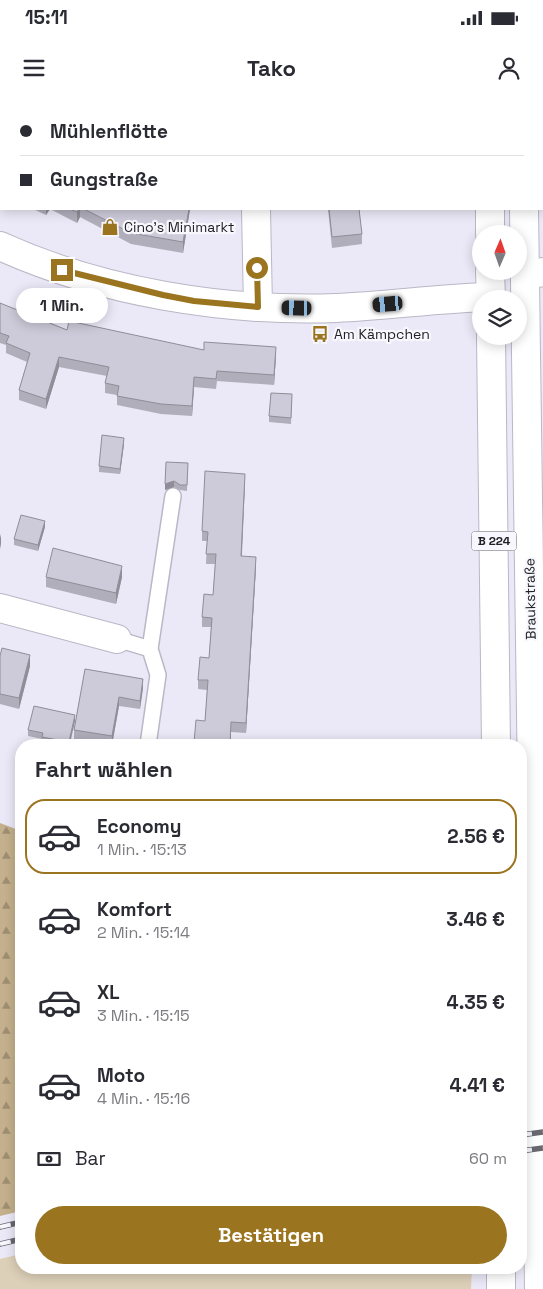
<!DOCTYPE html>
<html lang="de">
<head>
<meta charset="utf-8">
<style>
  body { margin:0; font-family:"Space Grotesk",sans-serif; background:#f2f2f3; color:#2b2b33; height:100vh; display:flex; flex-direction:column; font-size:19px; white-space:nowrap }
  * { box-sizing:border-box; margin:0 }
  p { font-size:16px; color:#7c7c81 }
  .icon { flex:none; width:28px; height:28px; fill:none; stroke:currentColor; stroke-width:2; stroke-linecap:round; stroke-linejoin:round }
  .map { position:relative; flex:1; overflow:hidden }
  .sheet { position:absolute; left:15px; top:639px; width:512px; height:535px; display:flex; flex-direction:column; background:#fff; border-radius:20px; box-shadow:0 2px 12px #0003 }
  .sheet>* { flex:none }
  .banner { position:absolute; left:0px; top:0px; width:544px; height:110px; box-shadow:0 2px 12px #0003; display:grid; align-content:center; height:110px; padding:0 20px; background:#fff }
  .needle { width:32px; rotate:2deg }
  .fabs { position:absolute; left:472px; top:125px; display:grid; gap:10px }
  .fabs a { display:grid; place-items:center; width:55px; height:55px; border-radius:50%; background:#fff; box-shadow:0 2px 12px #0003; font-size:25px }
  .end { position:absolute; width:22px; height:22px; margin:-11px; border:6px solid #9a741f; background:#fff; box-shadow:0 0 0 2px #fff }
  .from { border-radius:50% }
  .bubble { position:absolute; height:35px; border-radius:18px; background:#fff; box-shadow:0 2px 12px #0003; font-size:16px; font-weight:600; line-height:35px; text-align:center }
  .car { position:absolute; width:15px; height:30px; margin:-15px -8px; border-radius:6px; box-shadow:0 0 4px 1px #0007; background:linear-gradient(#222 24%,#8ab4d8 0 40%,#222 0 76%,#8ab4d8 0 86%,#222 0) }
  .banner b { display:flex; align-items:center; gap:18px; height:48px; font-size:19px }
  .banner b+b { border-top:1px solid #e1e1e2 }
  .banner i { width:12px; height:12px; background:#2b2b33 }
  ul { padding:0; list-style:none }
  li { display:flex; align-items:center; gap:15px; height:75px; margin:0 10px 8px; padding:0 10px; border:2px solid transparent; border-radius:20px }
  li div { flex:1 }
  li b { display:block; font-size:19px }
  li em { font-style:normal; font-weight:600 }
  li.on { border-color:#9a741f }
  li>.icon { width:45px; height:45px; stroke-width:1.5 }
  h2 { padding:0 20px; font-size:22px; line-height:60px }
  .pay { display:flex; align-items:center; gap:12px; height:55px; padding:0 20px; font-size:19px }
  .pay p { margin-inline-start:auto }
  .action { display:flex; gap:10px; margin-top:auto; padding:10px 20px }
  .action a { flex:1; height:58px; border-radius:30px; background:#9a741f; color:#fff; font-size:20px; font-weight:600; line-height:58px; text-align:center }
  .status { display:flex; justify-content:space-between; align-items:center; height:35px; padding:0 25px; background:#fff; direction:ltr }
  .status svg { height:14px; fill:currentColor }
  header { display:flex; justify-content:space-between; align-items:center; height:65px; padding:0 20px; background:#fff; font-size:22px; font-weight:600 }
  .map>svg:first-child { display:block }
  .grass { fill:#ddd0b9 }
  .forest { fill:url(#forest-firs) }
  .lines { fill:none; stroke-linecap:round; stroke-linejoin:round }
  .service-casing { stroke:#bab7c6; stroke-width:18 }
  .minor-casing { stroke:#bab7c6; stroke-width:30 }
  .tertiary-casing { stroke:#bab7c6; stroke-width:30 }
  .primary-casing { stroke:#bab7c6; stroke-width:30 }
  .service { stroke:#fff; stroke-width:15 }
  .minor { stroke:#fff; stroke-width:28 }
  .tertiary { stroke:#fff; stroke-width:28 }
  .primary { stroke:#fff; stroke-width:28 }
  .rail-casing { stroke:#696770; stroke-width:5.5 }
  .rail { stroke:#f8f7fd; stroke-width:4; stroke-dasharray:11; stroke-linecap:butt }
  .wall { fill:#b0aebb }
  .shaded-wall { fill:#908d98 }
  .building { fill:#cdcad9; stroke:#908d98 }
  .route { stroke:#9a741f; stroke-width:6 }
  .labels { text-anchor:middle; dominant-baseline:central; stroke-width:4.5; stroke-linejoin:round; paint-order:stroke }
  .shield { fill:#f8f7fd; stroke:#626166; stroke-width:1 }
  .shield-label { font-size:12px; font-weight:bold; fill:#222126 }
  .poi-label { font-size:14px; fill:#222126; stroke:#f8f7fd; text-anchor:start }
  .street-label { font-size:14px; fill:#222126; stroke:#f8f7fd }
</style>
</head>
<body>
<div class="status"><b>15:11</b><svg viewBox="0 0 49 12"><path d="M0 12V9h3v3zM5 12V6h3v6zM10 12V3h3v9zM15 12V0h3v12zM26 1h20v11H26zM47 4h2v5h-2z"/></svg></div>
<header><svg class="icon" aria-label="menu" viewBox="0 0 24 24"><path d="M4 6h16M4 12h16M4 18h16"/></svg>Tako<svg class="icon" aria-label="person" viewBox="0 0 24 24"><circle cx="12" cy="8" r="4"/><path d="M4 21q1-7 8-7t8 7"/></svg></header>
<div class="map">
<svg width="543" height="1189" viewBox="0 0 543 1189">
  <defs>
    <pattern id="forest-firs" width="22" height="20" patternUnits="userSpaceOnUse" patternTransform="scale(1.25)"><rect width="22" height="20" fill="#c4b08c"/><path d="M5 1l3.5 6h-7zM16 11l3.5 6h-7z" fill="#9f8f72"/></pattern>
  </defs>
  <rect width="100%" height="100%" fill="#ebe9f7"/>
  <path class="grass" d="M 21,1154 L 21,1168 L 472,1168 L 471,1189 L 0,1189 L 0,1159 Z"/>
  <path class="forest" d="M 0,723 L 21,731 L 21,1111 L 0,1116 Z"/>
  <g class="lines">
    <g class="service-casing">
      <path id="service" d="M 117,539 L 150,549 L 173,396
        M 148,645 L 158,575 L 150,549"/>
    </g>
    <g class="minor-casing">
      <path id="minor" d="M 132,0 L 137,1
        M 254,1 L 254,0
        M 256,109 L 258,207
        M 525,175 L 543,172
        M 0,508 L 117,539"/>
    </g>
    <g class="tertiary-casing">
      <path id="tertiary" d="M 0,146 C 101,192 225,212 336,208 C 388,206 439,198 491,197"/>
    </g>
    <g class="primary-casing">
      <path id="primary" d="M 488,0 L 488,1
        M 523,0 L 523,1
        M 490,109 L 490,134
        M 524,109 L 539,1189
        M 490,171 L 491,199
        M 491,236 L 496,645
        M 501,1168 L 501,1189"/>
    </g>
    <use href="#service" class="service"/>
    <use href="#minor" class="minor"/>
    <use href="#tertiary" class="tertiary"/>
    <use href="#primary" class="primary"/>
    <g class="rail-casing">
      <path id="rail" d="M 521,1035 L 543,1032
        M 521,1051 L 543,1048
        M 0,1127 L 21,1122
        M 0,1144 L 21,1139"/>
    </g>
    <use href="#rail" class="rail"/>
  </g>
  <path class="wall" d="M 1,56 L 1,93 L 0,92 L 0,59 Z
    M 33,109 L 190,109 L 183,153 L 131,144 L 80,117 L 77,123 L 50,109 L 46,115 Z
    M 328,109 L 359,109 L 362,134 L 362,144 L 332,148 Z
    M 0,203 L 67,230 L 204,250 L 276,256 L 274,285 L 217,281 L 216,289 L 194,287 L 192,316 L 161,314 L 117,305 L 117,295 L 105,293 L 105,283 L 107,276 L 59,267 L 46,309 L 19,300 L 19,290 L 27,262 L 6,253 L 6,245 L 0,243 Z
    M 292,300 L 291,324 L 269,322 L 269,316 Z
    M 124,344 L 120,374 L 99,372 L 99,366 Z
    M 188,368 L 187,391 L 180,390 L 174,387 L 165,390 L 165,384 Z
    M 245,383 L 242,456 L 256,467 L 246,633 L 231,632 L 231,645 L 189,645 L 194,642 L 205,621 L 207,590 L 198,589 L 198,580 L 209,558 L 211,527 L 202,527 L 202,517 L 213,495 L 215,464 L 206,464 L 207,441 L 202,441 L 202,431 Z
    M 45,427 L 38,451 L 14,445 L 14,439 Z
    M 46,477 L 122,477 L 116,504 L 46,487 Z
    M 0,556 L 30,566 L 19,609 L 0,604 Z
    M 85,569 L 143,588 L 140,609 L 119,606 L 112,645 L 74,639 L 74,630 Z
    M 75,621 L 70,645 L 55,645 L 42,642 L 42,639 L 28,636 L 28,630 Z"/>
  <path class="shaded-wall" d="M 1,44 L 1,55 L 0,57 L 0,46 Z
    M 46,109 L 50,109 L 46,115 Z
    M 79,109 L 80,109 L 80,117 L 77,123 L 77,112 Z
    M 189,109 L 190,109 L 183,153 L 183,142 Z
    M 276,247 L 276,256 L 274,285 L 274,275 Z
    M 59,257 L 59,267 L 46,309 L 46,299 Z
    M 194,277 L 194,287 L 192,316 L 192,306 Z
    M 124,338 L 124,344 L 120,374 L 120,369 Z
    M 245,374 L 245,383 L 241,466 L 241,456 Z
    M 174,381 L 174,387 L 165,390 L 165,384 Z
    M 45,421 L 45,427 L 38,451 L 38,445 Z
    M 1,434 L 1,444 L 0,449 L 0,438 Z
    M 256,457 L 256,467 L 246,633 L 246,623 Z
    M 122,466 L 122,477 L 116,504 L 116,493 Z
    M 30,555 L 30,566 L 19,609 L 19,598 Z
    M 143,579 L 143,588 L 140,609 L 140,601 Z
    M 119,597 L 119,606 L 112,645 L 112,636 Z
    M 75,615 L 75,621 L 69,645 L 69,642 Z"/>
  <path class="building" d="M 0,0 L 25,0 L 24,1 L 1,1 L 1,44 L 0,46 Z
    M 309,0 L 341,0 L 342,1 L 309,1 Z
    M 1,56 L 1,82 L 0,82 L 0,59 Z
    M 70,109 L 79,109 L 77,112 Z
    M 84,109 L 189,109 L 183,142 L 131,133 Z
    M 329,109 L 359,109 L 362,134 L 332,137 Z
    M 0,203 L 67,230 L 69,221 L 204,250 L 204,242 L 276,247 L 274,275 L 217,271 L 216,279 L 194,277 L 192,306 L 161,304 L 117,296 L 119,286 L 105,283 L 109,267 L 59,257 L 46,299 L 19,290 L 30,253 L 6,243 L 9,236 L 0,233 Z
    M 271,293 L 292,294 L 291,318 L 269,316 Z
    M 102,335 L 124,338 L 120,369 L 99,366 Z
    M 166,362 L 188,363 L 187,385 L 180,385 L 174,381 L 165,384 Z
    M 205,371 L 245,374 L 241,456 L 256,457 L 246,623 L 231,622 L 230,645 L 189,645 L 189,642 L 194,642 L 196,620 L 205,621 L 208,580 L 198,580 L 200,557 L 209,558 L 212,518 L 202,517 L 204,494 L 213,495 L 216,454 L 206,454 L 208,432 L 202,431 Z
    M 21,415 L 45,421 L 38,445 L 14,439 Z
    M 53,448 L 122,466 L 116,493 L 46,477 Z
    M 2,548 L 30,555 L 19,598 L 0,594 L 0,556 Z
    M 85,569 L 143,579 L 140,601 L 119,597 L 112,636 L 74,630 Z
    M 34,606 L 75,615 L 69,642 L 42,637 L 43,633 L 28,630 Z"/>
  <g class="lines">
    <path class="route" d="M 62,170 L 163,195 L 194,201 L 258,207 L 257,168"/>
  </g>
  <defs>
    <g id="shop-bare" transform="scale(1.35)"><path d="M-5-2.5h2.3a2.7 3.5 0 0 1 5.4 0H5L5.5 6h-11ZM-1.5-2.5h3a1.5 2.3 0 0 0-3 0Z" fill="#9a741f" stroke="#f8f7fd" stroke-width="2.5" paint-order="stroke"/></g>
    <g id="bus-bare" transform="scale(1.35)"><path d="M-5-6H5V4H4V6H2V4H-2V6H-4V4H-5ZM-3.5-4V0h7V-4ZM-3.5 1.2v1.5H-2V1.2ZM2 1.2v1.5H3.5V1.2Z" fill="#9a741f" stroke="#f8f7fd" stroke-width="2.5" paint-order="stroke"/></g>
  </defs>
  <g fill-rule="evenodd">
    <use href="#shop-bare" x="110" y="127"/>
    <use href="#bus-bare" x="320" y="234"/>
  </g>
  <g class="labels">
    <rect class="shield" x="471.5" y="431.5" width="45" height="19" rx="4"/>
    <g class="shield-label">
      <text x="494" y="441">B 224</text>
    </g>
    <g class="poi-label">
      <text x="124" y="127">Cino's Minimarkt</text>
      <text x="334" y="234">Am Kämpchen</text>
    </g>
    <g class="street-label">
      <text transform="translate(530 499) rotate(-91)">Braukstraße</text>
    </g>
  </g>
</svg>
<div class="fabs">
<a><svg class="needle" viewBox="-14 -14 28 28"><path d="M0-13l5 13h-10z" fill="#e53935"/><path d="M0 13l5-13h-10z" fill="#7c7c81"/></svg></a>
<a><svg class="icon" aria-label="layers" viewBox="0 0 24 24"><path d="M12 4l9 5-9 5-9-5zM3 14l9 5 9-5"/></svg></a>
</div>
<i class="end from" style="left:257px;top:168px"></i>
<i class="end" style="left:62px;top:170px"></i>
<div class="bubble" style="left:16px;top:188px;width:92px">1 Min.</div>
<i class="car" style="left:388px;top:204px;rotate:265deg"></i>
<i class="car" style="left:297px;top:208px;rotate:271deg"></i>
<div class="banner">
<b><i class="from"></i>Mühlenflötte</b>
<b><i></i>Gungstraße</b>
</div>
<section class="sheet">
<h2>Fahrt wählen</h2>
<ul>
<li class="on"><svg class="icon" aria-label="car" viewBox="0 0 24 24"><path d="M5 17H2v-5l4-1 3-4h7l3 4 3 1v5h-3M9 17h6M6 11h13"/><circle cx="7" cy="17" r="2"/><circle cx="17" cy="17" r="2"/></svg><div><b>Economy</b><p>1 Min. · 15:13</p></div><em>2.56 €</em></li>
<li><svg class="icon" aria-label="car" viewBox="0 0 24 24"><path d="M5 17H2v-5l4-1 3-4h7l3 4 3 1v5h-3M9 17h6M6 11h13"/><circle cx="7" cy="17" r="2"/><circle cx="17" cy="17" r="2"/></svg><div><b>Komfort</b><p>2 Min. · 15:14</p></div><em>3.46 €</em></li>
<li><svg class="icon" aria-label="car" viewBox="0 0 24 24"><path d="M5 17H2v-5l4-1 3-4h7l3 4 3 1v5h-3M9 17h6M6 11h13"/><circle cx="7" cy="17" r="2"/><circle cx="17" cy="17" r="2"/></svg><div><b>XL</b><p>3 Min. · 15:15</p></div><em>4.35 €</em></li>
<li><svg class="icon" aria-label="car" viewBox="0 0 24 24"><path d="M5 17H2v-5l4-1 3-4h7l3 4 3 1v5h-3M9 17h6M6 11h13"/><circle cx="7" cy="17" r="2"/><circle cx="17" cy="17" r="2"/></svg><div><b>Moto</b><p>4 Min. · 15:16</p></div><em>4.41 €</em></li>
</ul>
<div class="pay"><svg class="icon" aria-label="cash" viewBox="0 0 24 24"><path d="M3 7h18v10H3z"/><circle cx="12" cy="12" r="2"/></svg>Bar<p>60 m</p></div>
<div class="action"><a>Bestätigen</a></div>
</section>
</div>
</body>
</html>
